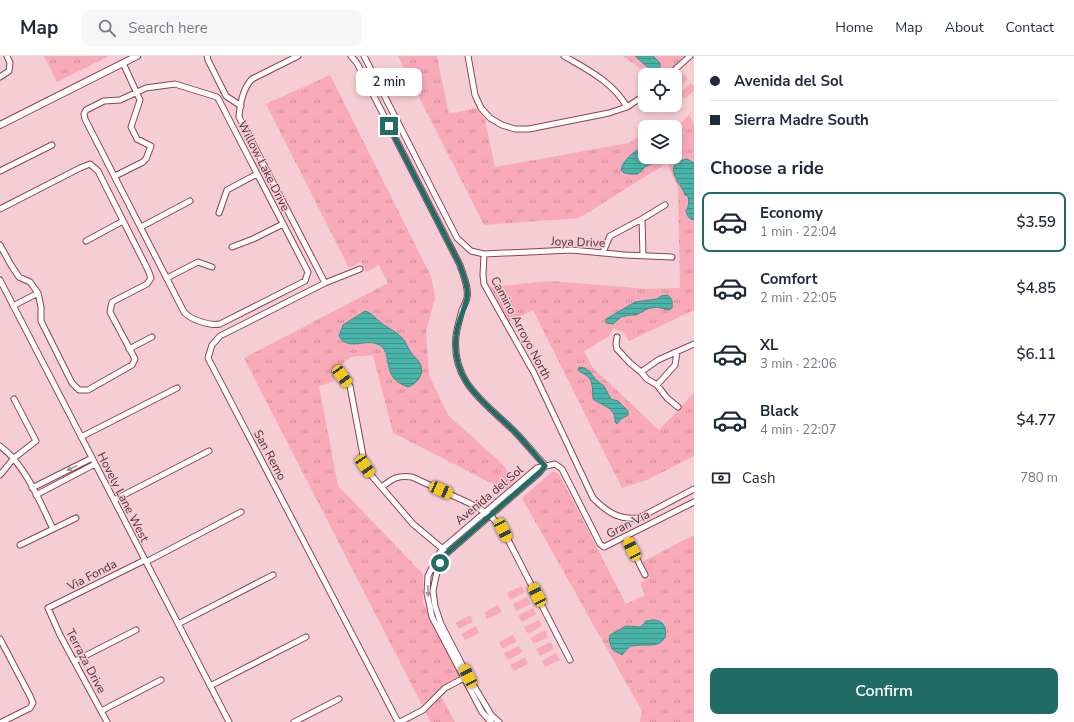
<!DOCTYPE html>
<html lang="en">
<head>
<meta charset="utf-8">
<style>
  body { margin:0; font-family:"Nunito Sans",sans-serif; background:#f6f6f7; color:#1f2937; height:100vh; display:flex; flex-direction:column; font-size:15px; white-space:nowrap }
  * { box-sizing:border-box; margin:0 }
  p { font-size:13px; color:#747a83 }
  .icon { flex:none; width:22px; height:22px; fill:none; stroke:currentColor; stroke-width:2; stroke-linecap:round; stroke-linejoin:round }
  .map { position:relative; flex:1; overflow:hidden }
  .drawer { display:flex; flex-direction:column; background:#fff; width:380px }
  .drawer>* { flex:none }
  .guide { display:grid; align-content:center; height:88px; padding:0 16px; background:#fff }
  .tools { position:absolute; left:638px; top:12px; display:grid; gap:8px }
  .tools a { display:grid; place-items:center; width:44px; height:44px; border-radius:8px; background:#fff; box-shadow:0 2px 6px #0003; font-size:20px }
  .end { position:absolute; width:18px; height:18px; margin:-9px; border:5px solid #226c66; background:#fff; box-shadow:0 0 0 2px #fff }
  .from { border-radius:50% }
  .bubble { position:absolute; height:28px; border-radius:8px; background:#fff; box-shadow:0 2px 6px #0003; font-size:13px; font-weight:600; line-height:28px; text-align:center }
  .car { position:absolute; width:12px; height:24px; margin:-12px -6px; border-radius:5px; box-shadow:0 0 3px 1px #0007; background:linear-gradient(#f5c518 24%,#345 0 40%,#f5c518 0 76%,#345 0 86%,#f5c518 0) }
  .guide b { display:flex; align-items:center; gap:14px; height:38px; font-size:15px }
  .guide b+b { border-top:1px solid #e0e1e3 }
  .guide i { width:10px; height:10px; background:#1f2937 }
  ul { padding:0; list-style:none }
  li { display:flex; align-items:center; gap:12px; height:60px; margin:0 8px 6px; padding:0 8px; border:2px solid transparent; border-radius:8px }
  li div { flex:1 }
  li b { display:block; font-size:15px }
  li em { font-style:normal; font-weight:600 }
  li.active { border-color:#226c66 }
  li>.icon { width:36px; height:36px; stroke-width:1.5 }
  h2 { padding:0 16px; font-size:18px; line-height:48px }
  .pay { display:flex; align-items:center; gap:10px; height:44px; padding:0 16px; font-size:15px }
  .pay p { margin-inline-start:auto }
  .cta { display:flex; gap:8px; margin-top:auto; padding:8px 16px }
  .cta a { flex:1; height:46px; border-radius:8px; background:#226c66; color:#fff; font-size:16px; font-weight:600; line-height:46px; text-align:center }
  header { display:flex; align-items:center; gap:24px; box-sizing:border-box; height:56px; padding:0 20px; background:#fff; border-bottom:1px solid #e0e1e3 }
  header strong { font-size:19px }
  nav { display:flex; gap:22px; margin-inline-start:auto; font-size:14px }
  .search { width:280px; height:36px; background:#f6f6f7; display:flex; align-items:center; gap:10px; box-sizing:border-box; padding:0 14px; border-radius:8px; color:#747a83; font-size:15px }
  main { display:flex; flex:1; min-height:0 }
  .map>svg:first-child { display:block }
  .grass { fill:url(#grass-tufts) }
  .pitch { fill:#f9aab9 }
  .water { fill:url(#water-rules); stroke:#4b8c87 }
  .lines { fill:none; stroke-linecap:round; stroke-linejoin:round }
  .minor-casing { stroke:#904053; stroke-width:7 }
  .major-casing { stroke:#904053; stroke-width:8 }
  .minor { stroke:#fff; stroke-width:5 }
  .major { stroke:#fff; stroke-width:6 }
  .oneway { fill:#a8969a }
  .route { stroke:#226c66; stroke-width:5 }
  .labels { text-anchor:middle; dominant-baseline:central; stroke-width:3; stroke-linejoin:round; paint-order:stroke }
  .street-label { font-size:12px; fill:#522d35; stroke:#f4ced4 }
</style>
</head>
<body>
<header>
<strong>Map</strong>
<div class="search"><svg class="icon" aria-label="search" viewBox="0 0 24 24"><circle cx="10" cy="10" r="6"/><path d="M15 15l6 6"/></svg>Search here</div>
<nav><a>Home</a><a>Map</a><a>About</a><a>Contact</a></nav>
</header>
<main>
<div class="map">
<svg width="694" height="666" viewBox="0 0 694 666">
  <defs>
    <pattern id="grass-tufts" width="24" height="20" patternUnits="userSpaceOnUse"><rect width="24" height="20" fill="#f9aab9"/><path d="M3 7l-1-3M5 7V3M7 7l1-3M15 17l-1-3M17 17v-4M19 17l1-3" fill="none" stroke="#cc8b97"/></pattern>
    <pattern id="water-rules" width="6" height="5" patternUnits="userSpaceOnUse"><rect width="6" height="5" fill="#48b4aa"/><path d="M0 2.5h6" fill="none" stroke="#3f938b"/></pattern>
  </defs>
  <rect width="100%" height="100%" fill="#f4ced4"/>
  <path class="grass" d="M 44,0 L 109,0 L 57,26 Z
    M 398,0 L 437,0 L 449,58 L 476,52 L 485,63 L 495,111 L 629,87 L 645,77 L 645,101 L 675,101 L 675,72 L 689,59 L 694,67 L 694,254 L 629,285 L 623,276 L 614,272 L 608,281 L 584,295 L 593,312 L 659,374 L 694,337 L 694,400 L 647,424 L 622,432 L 533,254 L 509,266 L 490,231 L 550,225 L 648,233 L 680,232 L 678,132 L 667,107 L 579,162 L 484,169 Z
    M 623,0 L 686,0 L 663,19 L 649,19 Z
    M 330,19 L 431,220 L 435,242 L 426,275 L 429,319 L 448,359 L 498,404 L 518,426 L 507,435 L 393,377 L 373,299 L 351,301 L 333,316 L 335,325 L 319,330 L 338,430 L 423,518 L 423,547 L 460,621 L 443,630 L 422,649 L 244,302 L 388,227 L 379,209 L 366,216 L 361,206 L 349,212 L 266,48 Z
    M 552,416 L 556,416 L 559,418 L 626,548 L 645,539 L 640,527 L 650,522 L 642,506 L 694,479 L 694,666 L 640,666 L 642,655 L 522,442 Z
    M 441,641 L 455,666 L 430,666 L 426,657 Z"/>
  <path class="pitch" d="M 683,17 L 688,23 L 676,34 L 675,24 Z
    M 691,27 L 694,30 L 694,35 L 684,43 L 679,37 Z
    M 521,530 L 525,536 L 510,544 L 507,537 Z
    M 527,541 L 531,548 L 516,555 L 513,548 Z
    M 498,549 L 502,556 L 487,563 L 484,557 Z
    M 533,552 L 536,558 L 522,566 L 518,559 Z
    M 470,559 L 473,566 L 459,573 L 455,567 Z
    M 539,564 L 542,570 L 528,578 L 524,571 Z
    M 476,570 L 479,577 L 465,584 L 461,578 Z
    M 545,574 L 548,581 L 534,588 L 530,582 Z
    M 513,579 L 517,585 L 502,593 L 499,586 Z
    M 551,586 L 554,593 L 540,600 L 536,593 Z
    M 519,590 L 523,596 L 508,604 L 504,597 Z
    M 556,597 L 560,604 L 545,611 L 542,605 Z
    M 525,601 L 528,608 L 514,615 L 510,609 Z"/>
  <path class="water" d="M 635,0 L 653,0 L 660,7 L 660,11 L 655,16 L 652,15 Z
    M 645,90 L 645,101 L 666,101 L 665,103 L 646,110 L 638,118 L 630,118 L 624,117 L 621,114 C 623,103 636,94 645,90 Z
    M 687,103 L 694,107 L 694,164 C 689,163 687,160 686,155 C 689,150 689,146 688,140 L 685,139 C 682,128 659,108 687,103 Z
    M 667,239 C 672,242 673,246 672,252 L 669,254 L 656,251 L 647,253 L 636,259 L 630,259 L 621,261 L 613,268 L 606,267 L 606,263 L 635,246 L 657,243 L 661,240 Z
    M 365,255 C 372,257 374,261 380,266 C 387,272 398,276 404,284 C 407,289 409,294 412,298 C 415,302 420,305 421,310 C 424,320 416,328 408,331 C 403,329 396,326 393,321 C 386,312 390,297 381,290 C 367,280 349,297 339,280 L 343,269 Z
    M 579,311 L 585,312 L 590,316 L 596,324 L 604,330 L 611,343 L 618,345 L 628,355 L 628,359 L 621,363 L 617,368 L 615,366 C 616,351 602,350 593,343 C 592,334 594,325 586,319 C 583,317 581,317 578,314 Z
    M 653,564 C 664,564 667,572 665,582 C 658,590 653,589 644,589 C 639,589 634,590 630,590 L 622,599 L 612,593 L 609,584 L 610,579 L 626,570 L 641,571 L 646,565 Z"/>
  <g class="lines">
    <g class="minor-casing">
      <path id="minor" d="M 207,0 L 208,4 L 226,40 L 241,50
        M 298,0 L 252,23 C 243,32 240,48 239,61 L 325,227
        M 351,0 L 357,7 L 460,209 C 463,219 469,231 467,242 C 466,246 464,250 462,254 C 460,262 457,272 456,280 C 451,327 486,347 514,375 C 525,386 534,398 545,409
        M 364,0 L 457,182 L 471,195 L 484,198 L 483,219 L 484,228 L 534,317 L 593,442 C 607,456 618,464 639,462 L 694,433
        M 468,0 L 475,39 L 481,52 L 490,62 L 502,69 L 515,73 L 529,73 L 609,57 L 627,51 L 645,39
        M 564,0 C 588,14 613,26 627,51
        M 669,19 L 690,0
        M 0,21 L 9,15 L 10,7 L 7,0
        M 175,28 L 217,41 L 219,44 L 308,216 L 305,225 L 220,268 C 210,270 191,264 184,256 L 85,63 L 84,58 L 86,54 L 104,45 L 120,44 L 146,32 Z
        M 0,115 L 52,89
        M 115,120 L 143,106 L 146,103 L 151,90 L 137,83 L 131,71 L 140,44 L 123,7
        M 0,153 L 80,112 L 90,108 L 98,115 L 148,214 L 151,222 L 147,228 L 112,246 L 110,256 L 135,303 L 132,309 L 88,334 L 79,334 L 72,327 L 41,265 L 41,251 L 38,237 L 30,226 L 19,221 L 11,209 L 0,189
        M 219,157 L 227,134 L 257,118
        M 642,163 L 643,199
        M 141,171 L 190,145
        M 86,185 L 123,165
        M 232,191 L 253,183 L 283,168
        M 603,196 L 610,180 L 642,163 L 665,149
        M 484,198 L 571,194 L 625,199 L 672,201
        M 360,213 L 325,227 L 220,280 L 212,289 L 208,302 L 398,666
        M 167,222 L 198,206 L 212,211
        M 0,224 L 229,666
        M 13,250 L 38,237
        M 617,281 L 616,288 L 617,293 L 630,307 L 641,316 L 647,323 L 657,329 L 667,342 L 678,351
        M 129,293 L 152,281
        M 641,316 L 658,304 L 694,288
        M 342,320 L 350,330 L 365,410 L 371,419 L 413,468 L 444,494
        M 657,329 L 675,309 L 677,296
        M 81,381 L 177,332
        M 0,390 C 25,408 40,446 53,473
        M 0,419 L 14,402 L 36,385 L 14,343
        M 382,431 C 393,422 398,419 412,421 L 469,447 L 490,459 L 503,474 L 570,604
        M 32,432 L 92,402
        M 36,439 L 95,408
        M 114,444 L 209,395
        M 626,481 L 645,519
        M 20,489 L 76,462
        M 146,506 L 241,456
        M 178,568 L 273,519
        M 0,583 L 30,640 L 33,647 L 30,652 L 2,666
        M 75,605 L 136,574
        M 210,630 L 306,581
        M 101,655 L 161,624
        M 107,666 L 60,579 L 48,552 L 145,504
        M 294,666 L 339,643
        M 400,666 L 423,654 L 445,632 L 466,621
        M 491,666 L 482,656 L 432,561 L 427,537 L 428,520 L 437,501 L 442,493 L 537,412 L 555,408 L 562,413 L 600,488 L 604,491 L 694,446
        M 499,666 L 492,660 L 468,620 L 441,568 L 435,550 L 433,535 L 436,520 L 440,507 L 447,497 L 540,416 L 545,409"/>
    </g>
    <g class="major-casing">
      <path id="major" d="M 0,69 L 137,0"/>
    </g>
    <use href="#minor" class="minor"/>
    <use href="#major" class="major"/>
  </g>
  <defs><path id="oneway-solid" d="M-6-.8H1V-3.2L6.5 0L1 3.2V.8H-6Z"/></defs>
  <g class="oneway">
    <use href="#oneway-solid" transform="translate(72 412) rotate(154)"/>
    <use href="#oneway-solid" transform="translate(428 535) rotate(89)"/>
  </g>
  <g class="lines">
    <path class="route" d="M 389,70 L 460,209 C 463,219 469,231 467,242 C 464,255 457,267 456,280 C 451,327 486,347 514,375 C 525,386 534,398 545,410 L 540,416 L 447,497 L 440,507"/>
  </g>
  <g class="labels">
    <g class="street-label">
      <text transform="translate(264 110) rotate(63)">Willow Lake Drive</text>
      <text transform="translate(578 186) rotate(2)">Joya Drive</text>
      <text transform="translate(521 272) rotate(62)">Camino Arroyo North</text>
      <text transform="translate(270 399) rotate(62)">San Remo</text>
      <text transform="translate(489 439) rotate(-40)">Avenida del Sol</text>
      <text transform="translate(123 441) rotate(63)">Hovely Lane West</text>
      <text transform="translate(628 468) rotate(-27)">Gran Via</text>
      <text transform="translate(92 519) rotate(-27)">Via Fonda</text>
      <text transform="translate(86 605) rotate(62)">Terraza Drive</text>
    </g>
  </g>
</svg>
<div class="tools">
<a><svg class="icon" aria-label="locate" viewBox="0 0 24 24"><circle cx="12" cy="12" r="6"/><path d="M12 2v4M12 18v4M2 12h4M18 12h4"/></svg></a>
<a><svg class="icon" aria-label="layers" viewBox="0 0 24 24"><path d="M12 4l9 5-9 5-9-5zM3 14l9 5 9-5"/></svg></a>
</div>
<i class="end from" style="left:440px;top:507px"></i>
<i class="end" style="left:389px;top:70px"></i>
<div class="bubble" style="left:356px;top:12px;width:66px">2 min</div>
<i class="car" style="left:342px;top:320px;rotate:144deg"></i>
<i class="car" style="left:365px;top:410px;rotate:146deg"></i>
<i class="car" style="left:441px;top:434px;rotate:114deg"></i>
<i class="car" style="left:503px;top:474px;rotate:153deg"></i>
<i class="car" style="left:632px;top:493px;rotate:333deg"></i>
<i class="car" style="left:537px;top:539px;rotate:333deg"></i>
<i class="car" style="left:468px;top:620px;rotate:333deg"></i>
</div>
<section class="drawer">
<div class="guide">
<b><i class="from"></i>Avenida del Sol</b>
<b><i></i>Sierra Madre South</b>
</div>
<h2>Choose a ride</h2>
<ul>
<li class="active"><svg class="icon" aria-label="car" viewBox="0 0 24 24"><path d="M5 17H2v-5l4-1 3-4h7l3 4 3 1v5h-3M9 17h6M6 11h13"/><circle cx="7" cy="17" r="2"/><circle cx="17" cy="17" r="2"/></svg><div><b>Economy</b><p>1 min · 22:04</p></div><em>$3.59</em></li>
<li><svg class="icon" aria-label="car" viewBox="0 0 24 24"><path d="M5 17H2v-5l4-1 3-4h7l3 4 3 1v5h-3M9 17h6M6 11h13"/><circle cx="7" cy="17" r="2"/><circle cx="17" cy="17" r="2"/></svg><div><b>Comfort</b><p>2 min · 22:05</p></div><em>$4.85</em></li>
<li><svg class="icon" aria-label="car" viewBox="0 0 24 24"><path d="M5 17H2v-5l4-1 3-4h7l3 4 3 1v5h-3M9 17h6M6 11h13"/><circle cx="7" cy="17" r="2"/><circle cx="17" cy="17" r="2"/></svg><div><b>XL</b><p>3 min · 22:06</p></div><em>$6.11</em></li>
<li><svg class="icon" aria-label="car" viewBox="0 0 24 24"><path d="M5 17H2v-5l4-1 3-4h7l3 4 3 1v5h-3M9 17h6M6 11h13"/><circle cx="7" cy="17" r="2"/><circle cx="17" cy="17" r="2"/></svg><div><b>Black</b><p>4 min · 22:07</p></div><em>$4.77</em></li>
</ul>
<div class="pay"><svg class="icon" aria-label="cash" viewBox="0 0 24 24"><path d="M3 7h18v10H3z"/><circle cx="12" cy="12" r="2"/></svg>Cash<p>780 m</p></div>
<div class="cta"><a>Confirm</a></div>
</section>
</main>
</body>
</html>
